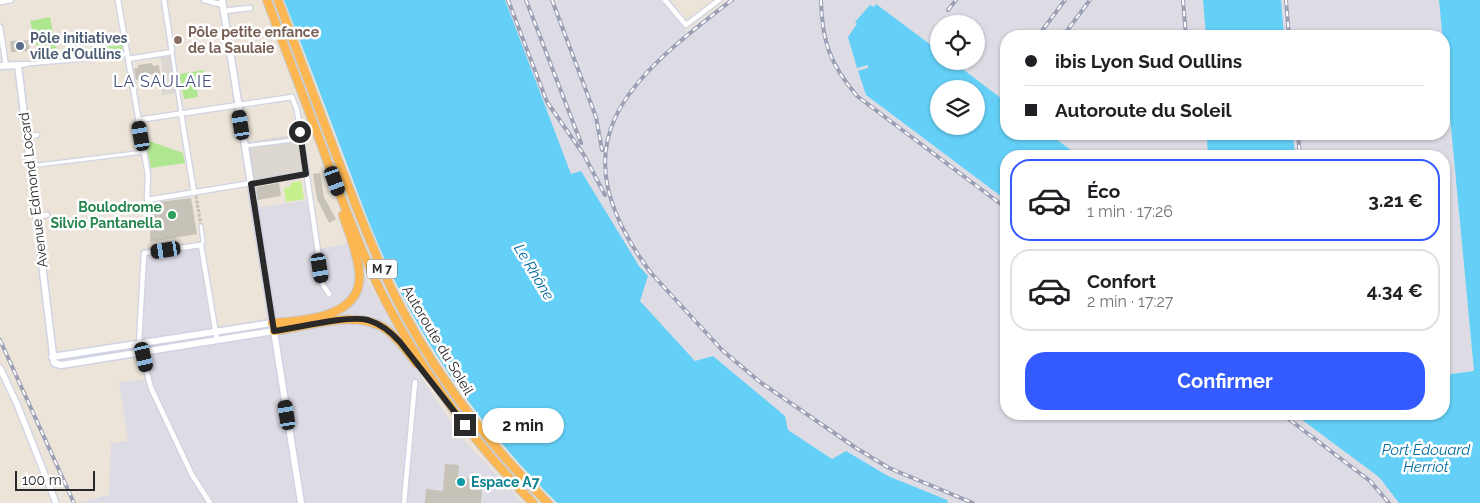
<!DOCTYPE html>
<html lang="fr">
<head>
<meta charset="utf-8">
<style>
  body { margin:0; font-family:Raleway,sans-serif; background:#f6f6f6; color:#202124; height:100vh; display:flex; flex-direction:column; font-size:19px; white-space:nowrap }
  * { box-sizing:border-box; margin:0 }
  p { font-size:16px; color:#757577 }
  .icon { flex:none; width:28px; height:28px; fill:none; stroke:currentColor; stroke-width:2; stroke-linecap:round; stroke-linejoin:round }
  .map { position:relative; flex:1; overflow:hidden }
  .panel { position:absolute; left:1000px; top:150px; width:450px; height:270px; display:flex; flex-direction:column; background:#fff; border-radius:20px; box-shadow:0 1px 4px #0004 }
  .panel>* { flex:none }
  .banner { position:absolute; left:1000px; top:30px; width:450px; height:110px; border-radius:20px; box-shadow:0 1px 4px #0004; display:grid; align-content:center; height:110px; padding:0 25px; background:#fff }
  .buttons { position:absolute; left:930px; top:15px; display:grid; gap:10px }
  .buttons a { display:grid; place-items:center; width:55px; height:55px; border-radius:50%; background:#fff; box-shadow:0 1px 4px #0004; font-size:25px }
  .scale { position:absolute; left:15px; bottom:12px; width:80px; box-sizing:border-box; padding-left:5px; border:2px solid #292929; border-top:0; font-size:14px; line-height:18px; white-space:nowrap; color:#292929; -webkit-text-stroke:4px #fff; paint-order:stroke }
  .end { position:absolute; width:22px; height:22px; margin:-11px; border:6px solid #292929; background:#fff; box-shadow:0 0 0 2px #fff }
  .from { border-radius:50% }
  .bubble { position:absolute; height:35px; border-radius:18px; background:#fff; box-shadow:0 1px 4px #0004; font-size:16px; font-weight:700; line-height:35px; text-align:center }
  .car { position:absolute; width:15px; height:30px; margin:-15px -8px; border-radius:6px; box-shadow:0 0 4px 1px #0007; background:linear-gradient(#222 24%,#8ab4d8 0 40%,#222 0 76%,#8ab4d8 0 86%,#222 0) }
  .banner b { display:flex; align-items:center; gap:18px; height:48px; font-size:19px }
  .banner b+b { border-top:1px solid #e0e0e0 }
  .banner i { width:12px; height:12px; background:#202124 }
  ul { padding:9px 0 0; list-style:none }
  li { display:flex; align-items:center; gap:15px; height:82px; margin:0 10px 8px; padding:0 15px; border:2px solid #e0e0e0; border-radius:20px }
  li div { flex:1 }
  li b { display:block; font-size:19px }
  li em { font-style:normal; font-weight:700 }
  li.selected { border-color:#345bff }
  li>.icon { width:45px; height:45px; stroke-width:1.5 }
  .cta { display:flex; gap:10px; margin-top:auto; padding:10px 25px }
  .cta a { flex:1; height:58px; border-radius:20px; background:#345bff; color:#fff; font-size:20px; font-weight:700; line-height:58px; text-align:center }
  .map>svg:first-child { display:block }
  .industrial { fill:#dddbe4 }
  .green { fill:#afe791 }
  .pitch { fill:#c6f08c }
  .plaza { fill:#dcd7d0 }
  .water { fill:#64d0f7; fill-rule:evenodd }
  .building { fill:#c7c2b8 }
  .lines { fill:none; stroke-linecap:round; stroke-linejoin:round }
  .pedestrian-tunnel { stroke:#c5bfb6; stroke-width:3; stroke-dasharray:3 1.5; stroke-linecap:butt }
  .pedestrian-casing { stroke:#cfd3e3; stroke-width:5.5 }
  .minor-casing { stroke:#cfd3e3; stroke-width:7 }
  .tertiary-casing { stroke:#cfd3e3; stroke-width:8 }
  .secondary-casing { stroke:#cfd3e3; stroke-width:9 }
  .trunk-casing { stroke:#c7c7c7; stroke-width:10 }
  .pedestrian { stroke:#fff; stroke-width:3 }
  .minor { stroke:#fff; stroke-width:4.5 }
  .tertiary { stroke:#fff; stroke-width:5.5 }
  .secondary { stroke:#fff; stroke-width:6 }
  .trunk { stroke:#fcb752; stroke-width:8 }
  .rail-casing { stroke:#9ca0b5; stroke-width:4 }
  .rail { stroke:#fff; stroke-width:2; stroke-dasharray:5.5; stroke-linecap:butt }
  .route { stroke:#292929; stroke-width:6 }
  .education-dot { fill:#8d6e63; stroke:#fff; stroke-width:2 }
  .service-dot { fill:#5c6f8a; stroke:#fff; stroke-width:2 }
  .leisure-dot { fill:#2e9e5b; stroke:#fff; stroke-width:2 }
  .culture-dot { fill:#0f9aa8; stroke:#fff; stroke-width:2 }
  .labels { text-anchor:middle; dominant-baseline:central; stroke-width:5; stroke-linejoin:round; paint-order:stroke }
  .shield { fill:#fff; stroke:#696969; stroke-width:1 }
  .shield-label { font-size:12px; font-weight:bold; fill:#292929 }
  .education-label { font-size:14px; font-weight:bold; fill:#785e54; stroke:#fff; text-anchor:start }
  .service-label { font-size:14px; font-weight:bold; fill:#4e5e75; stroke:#fff; text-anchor:start }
  .street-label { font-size:14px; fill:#292929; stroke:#fff }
  .leisure-label { font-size:14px; font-weight:bold; fill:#27864d; stroke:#fff; text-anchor:end }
  .culture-label { font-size:14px; font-weight:bold; fill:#0d838f; stroke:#fff; text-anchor:start }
  .water-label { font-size:15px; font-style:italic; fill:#046ca2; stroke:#fff }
  .quarter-label { font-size:16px; letter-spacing:1px; fill:#46507c; stroke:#fff }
</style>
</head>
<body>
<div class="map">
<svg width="1480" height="503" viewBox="0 0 1480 503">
  <rect width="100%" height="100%" fill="#ece4d9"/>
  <path class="industrial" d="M 505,0 L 660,0 L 687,31 L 728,0 L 1203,0 L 1206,36 L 1006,36 L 1006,102 L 952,61 L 976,61 L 976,24 L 939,24 L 939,51 L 876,5 L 862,14 L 856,22 L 858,24 L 858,68 L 868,65 L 866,95 L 1006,200 L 1006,414 L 1294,414 L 1379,477 L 1399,503 L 948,503 L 946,500 L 888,476 L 846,451 L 832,459 L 788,430 L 713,356 L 695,361 L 640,301 L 648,276 L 571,174 Z
    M 1280,0 L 1439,0 L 1443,36 L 1284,36 Z
    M 1444,49 L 1474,372 L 1444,375 L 1444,156 L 1295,156 L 1293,134 L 1444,134 Z
    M 1049,134 L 1214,134 L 1207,139 L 1208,156 L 1079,156 Z
    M 310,200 L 317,249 L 347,244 L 427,386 L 462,438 L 523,503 L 78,503 L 101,497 L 101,496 L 109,495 L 111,443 L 128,441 L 119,382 L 150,379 L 141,338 L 140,256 L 199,247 L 212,337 L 272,327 L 254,208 Z"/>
  <path class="green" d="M 50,17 L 57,52 L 122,45 L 122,54 L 40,60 L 30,21 Z
    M 204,70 L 207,85 L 198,86 L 196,84 L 198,97 L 184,99 L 179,74 Z
    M 149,141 L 183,153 L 185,163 L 151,168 L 146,142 Z"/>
  <path class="pitch" d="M 301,181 L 304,199 L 286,202 L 284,188 L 291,187 L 291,183 Z"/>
  <path class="plaza" d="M 170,55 L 177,93 L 162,95 L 159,74 L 163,73 L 160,57 Z
    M 298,134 L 302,172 L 256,179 L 253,178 L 247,142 Z"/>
  <path class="water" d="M 284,0 L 505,0 L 571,174 L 581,171 L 639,266 L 648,276 L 640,301 L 695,361 L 713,356 L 785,416 L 788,430 L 832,459 L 846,451 L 888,476 L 947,500 L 948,503 L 557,503 C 494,441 440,370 400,291 C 378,249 362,204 345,159 C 325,106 305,53 284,0 Z
    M 1203,0 L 1281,0 L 1284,36 L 1206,36 Z
    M 1439,0 L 1480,0 L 1480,503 L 1399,503 L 1379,477 L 1294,414 L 1444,414 L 1444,375 L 1474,371 Z
    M 876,4 L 939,51 L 939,61 L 952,61 L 1006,102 L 1006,134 L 1049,134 L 1079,156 L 1006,156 L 1006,200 L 866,95 L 858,71 L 868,68 L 868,65 L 857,68 L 848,37 L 857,24 L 855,22 L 870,5 L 874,7 ZM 939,89 L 976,89 L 976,126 L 939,126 Z
    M 1214,134 L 1293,134 L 1295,156 L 1208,156 L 1207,139 Z"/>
  <path class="building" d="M 29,40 L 30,51 L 11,52 L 10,41 Z
    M 152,63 L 153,66 L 159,65 L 160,73 L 149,75 L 149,78 L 136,80 L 134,69 L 138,68 L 138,65 Z
    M 320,173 L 324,197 L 336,219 L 329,223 L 317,199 L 313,174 Z
    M 279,183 L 281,196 L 258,200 L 256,187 Z
    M 191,198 L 197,234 L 150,242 L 151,203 Z
    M 445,464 L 459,465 L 458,478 L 477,479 L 482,486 L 481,503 L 425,503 L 426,489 L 443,491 Z"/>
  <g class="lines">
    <path class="pedestrian-tunnel" d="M 196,196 L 201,226"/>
    <g class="pedestrian-casing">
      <path id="pedestrian" d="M 172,52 L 181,113
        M 27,64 L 123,56 L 124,54
        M 245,146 L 301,139
        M 30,166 L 144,152
        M 201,226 L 203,242 L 201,245"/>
    </g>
    <g class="minor-casing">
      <path id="minor" d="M 118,0 L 148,175 L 147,200 L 306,174
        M 204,0 L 223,5
        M 665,0 L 686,25 L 719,0
        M 0,2 L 11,0
        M 223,11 L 250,8
        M 0,27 L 6,66
        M 128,59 L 172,52 L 164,0
        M 18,65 L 27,64
        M 181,113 L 194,193
        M 138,120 L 292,97 L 297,110 L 323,285 L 329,294
        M 26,137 L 37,135
        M 36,217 L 47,215
        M 210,503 L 192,475 L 151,388 L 139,343 L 144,253 L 201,245 L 217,340
        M 404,503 L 415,382"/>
    </g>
    <g class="tertiary-casing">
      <path id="tertiary" d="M 0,368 L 17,404 L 56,503"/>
    </g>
    <g class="secondary-casing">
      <path id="secondary" d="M 222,0 L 301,503
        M 0,66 L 18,65 L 54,363 L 61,365 L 274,331
        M 52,357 L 272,323"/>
    </g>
    <g class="trunk-casing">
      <path id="trunk" d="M 267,0 C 287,54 308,108 328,163 C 346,210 363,257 386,302 C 425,376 474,443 533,503
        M 278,0 C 298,53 318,106 338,160 C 356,206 373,252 395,296 C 434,373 486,442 548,503
        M 272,323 C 305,321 365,317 359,271 C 357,252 349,233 343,215
        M 274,331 C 307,327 358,308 387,330 C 399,339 408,353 417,364"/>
    </g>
    <use href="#pedestrian" class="pedestrian"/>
    <use href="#minor" class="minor"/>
    <use href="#tertiary" class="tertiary"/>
    <use href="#secondary" class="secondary"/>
    <use href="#trunk" class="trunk"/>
    <g class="rail-casing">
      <path id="rail" d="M 508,0 L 547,102 L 584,155 L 605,195
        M 526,0 L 581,143
        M 552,0 L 596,117 L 602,150
        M 732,0 C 625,82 554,142 651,273 L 722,350 L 760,382 L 856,448 L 889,468 L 973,503
        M 821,0 C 822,42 830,64 857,96 L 1006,208
        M 1183,0 L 1186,36
        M 1286,0 L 1289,36
        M 948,10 L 956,0
        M 1038,36 L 1065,0
        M 1063,36 L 1090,0
        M 1298,134 L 1300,156
        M 0,340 L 74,503
        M 1282,414 L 1370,481 L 1389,503"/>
    </g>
    <use href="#rail" class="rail"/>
  </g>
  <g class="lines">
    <path class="route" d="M 300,132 L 306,174 L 251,184 L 274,331 C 297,328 347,315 368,320 C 381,324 391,332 400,342 L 465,425"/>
  </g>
  <circle class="education-dot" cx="178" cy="40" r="5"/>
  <circle class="service-dot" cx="20" cy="46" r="5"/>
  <circle class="leisure-dot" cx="172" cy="215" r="5"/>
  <circle class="culture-dot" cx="461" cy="482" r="5"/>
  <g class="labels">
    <rect class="shield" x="367" y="259.5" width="30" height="19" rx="4"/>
    <g class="shield-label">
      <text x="382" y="269">M 7</text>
    </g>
    <g class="education-label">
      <text x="188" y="32">Pôle petite enfance<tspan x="188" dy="16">de la Saulaie</tspan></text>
    </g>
    <g class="service-label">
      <text x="30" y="38">Pôle initiatives<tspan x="30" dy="16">ville d'Oullins</tspan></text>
    </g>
    <g class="street-label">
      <text transform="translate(33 190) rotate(-97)">Avenue Edmond Locard</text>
      <text transform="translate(438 340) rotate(59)">Autoroute du Soleil</text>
    </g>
    <g class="leisure-label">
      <text x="162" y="207">Boulodrome<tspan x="162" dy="16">Silvio Pantanella</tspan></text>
    </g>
    <g class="culture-label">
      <text x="471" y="482">Espace A7</text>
    </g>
    <g class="water-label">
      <text transform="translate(534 272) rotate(59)">Le Rhône</text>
      <text x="1426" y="450">Port Édouard<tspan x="1426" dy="17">Herriot</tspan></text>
    </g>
    <g class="quarter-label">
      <text x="163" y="81">LA SAULAIE</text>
    </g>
  </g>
</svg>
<div class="buttons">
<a><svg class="icon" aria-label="locate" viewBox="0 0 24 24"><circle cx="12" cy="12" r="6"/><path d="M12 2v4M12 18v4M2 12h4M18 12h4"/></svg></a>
<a><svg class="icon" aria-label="layers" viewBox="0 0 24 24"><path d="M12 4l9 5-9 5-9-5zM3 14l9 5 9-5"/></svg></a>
</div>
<div class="scale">100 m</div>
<i class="end from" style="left:300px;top:132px"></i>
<i class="end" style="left:465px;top:425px"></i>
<div class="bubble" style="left:482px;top:408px;width:82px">2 min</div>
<i class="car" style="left:241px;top:125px;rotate:351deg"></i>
<i class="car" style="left:141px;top:136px;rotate:350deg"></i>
<i class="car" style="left:335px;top:181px;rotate:160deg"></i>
<i class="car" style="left:166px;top:250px;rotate:261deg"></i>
<i class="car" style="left:320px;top:268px;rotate:171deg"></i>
<i class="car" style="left:144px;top:357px;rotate:167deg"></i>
<i class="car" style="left:287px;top:415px;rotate:351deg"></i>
<div class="banner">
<b><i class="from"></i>ibis Lyon Sud Oullins</b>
<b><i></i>Autoroute du Soleil</b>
</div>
<section class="panel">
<ul>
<li class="selected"><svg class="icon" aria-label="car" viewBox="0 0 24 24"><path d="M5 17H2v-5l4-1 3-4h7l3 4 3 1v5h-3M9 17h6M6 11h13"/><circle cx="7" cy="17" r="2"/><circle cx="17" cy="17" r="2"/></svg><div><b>Éco</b><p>1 min · 17:26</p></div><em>3.21 €</em></li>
<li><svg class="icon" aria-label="car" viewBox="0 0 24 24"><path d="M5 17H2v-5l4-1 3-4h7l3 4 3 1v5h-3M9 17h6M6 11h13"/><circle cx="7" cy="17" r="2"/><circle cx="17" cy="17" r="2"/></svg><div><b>Confort</b><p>2 min · 17:27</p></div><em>4.34 €</em></li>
</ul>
<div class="cta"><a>Confirmer</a></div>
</section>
</div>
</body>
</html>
